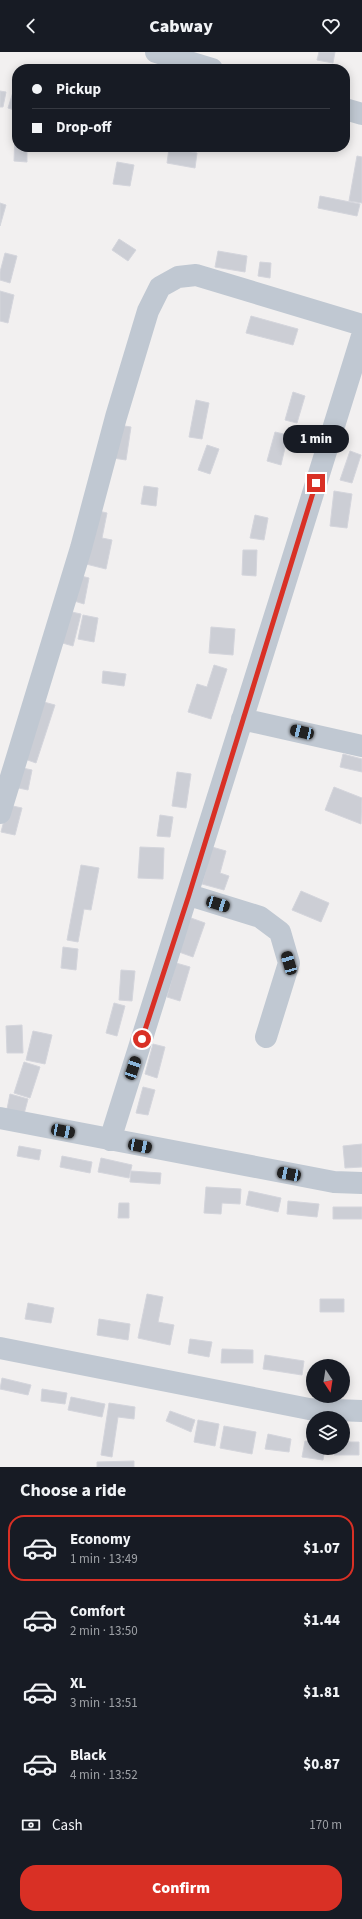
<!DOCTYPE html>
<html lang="en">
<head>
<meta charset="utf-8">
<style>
  body { margin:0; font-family:"Source Sans 3",sans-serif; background:#242831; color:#f1f3f6; height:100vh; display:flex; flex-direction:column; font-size:15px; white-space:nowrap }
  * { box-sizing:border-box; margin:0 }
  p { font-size:13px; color:#9ea1a6 }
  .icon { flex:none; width:22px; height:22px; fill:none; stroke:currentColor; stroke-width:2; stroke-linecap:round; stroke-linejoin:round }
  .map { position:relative; height:1415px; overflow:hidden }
  .drawer { display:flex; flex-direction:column; background:#171b24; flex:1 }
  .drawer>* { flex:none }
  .top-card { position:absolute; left:12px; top:12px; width:338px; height:88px; border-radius:16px; box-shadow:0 2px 10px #0003; display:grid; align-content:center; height:88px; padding:0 20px; background:#171b24 }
  .needle { width:26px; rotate:168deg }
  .tools { position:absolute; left:306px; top:1307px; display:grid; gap:8px }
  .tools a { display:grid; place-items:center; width:44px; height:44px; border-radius:50%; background:#171b24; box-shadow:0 2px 10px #0003; font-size:20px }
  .end { position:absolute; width:18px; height:18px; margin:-9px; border:5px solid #d93025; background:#fff; box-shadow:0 0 0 2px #fff }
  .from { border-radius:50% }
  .bubble { position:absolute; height:28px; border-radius:14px; background:#171b24; box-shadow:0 2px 10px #0003; font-size:13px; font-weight:800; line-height:28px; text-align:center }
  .car { position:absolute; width:12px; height:24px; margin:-12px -6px; border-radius:5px; box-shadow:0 0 3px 1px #0007; background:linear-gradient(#222 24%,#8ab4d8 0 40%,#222 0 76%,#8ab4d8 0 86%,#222 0) }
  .top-card b { display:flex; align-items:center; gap:14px; height:38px; font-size:15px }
  .top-card b+b { border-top:1px solid #363941 }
  .top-card i { width:10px; height:10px; background:#f1f3f6 }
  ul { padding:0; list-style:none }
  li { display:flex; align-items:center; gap:12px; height:66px; margin:0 8px 6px; padding:0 12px; border:2px solid transparent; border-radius:16px }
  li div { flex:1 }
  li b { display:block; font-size:15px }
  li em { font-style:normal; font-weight:800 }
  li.selected { border-color:#d93025 }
  li>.icon { width:36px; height:36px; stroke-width:1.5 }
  h2 { padding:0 20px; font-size:18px; line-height:48px }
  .pay { display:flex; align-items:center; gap:10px; height:44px; padding:0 20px; font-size:15px }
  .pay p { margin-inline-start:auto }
  .primary-button { display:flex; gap:8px; margin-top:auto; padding:8px 20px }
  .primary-button a { flex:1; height:46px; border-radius:16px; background:#d93025; color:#fff; font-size:16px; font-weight:800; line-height:46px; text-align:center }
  header { display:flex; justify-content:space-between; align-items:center; height:52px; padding:0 20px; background:#171b24; font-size:18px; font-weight:800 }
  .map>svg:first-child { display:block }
  .building { fill:#ccced5; stroke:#d4d5dc }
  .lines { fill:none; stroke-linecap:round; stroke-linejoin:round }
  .minor { stroke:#c0c8d2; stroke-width:22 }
  .route { stroke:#d93025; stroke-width:5 }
</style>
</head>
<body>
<header><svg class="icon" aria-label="back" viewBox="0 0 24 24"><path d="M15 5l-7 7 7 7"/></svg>Cabway<svg class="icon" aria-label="heart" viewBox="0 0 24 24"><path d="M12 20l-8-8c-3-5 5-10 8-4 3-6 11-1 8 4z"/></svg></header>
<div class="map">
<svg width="362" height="1415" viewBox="0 0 362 1415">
  <rect width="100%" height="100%" fill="#f2f0f0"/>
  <path class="building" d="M 319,0 L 335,0 L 333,11 L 317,8 Z
    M 0,39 L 6,40 L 3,55 L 0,55 Z
    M 13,40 L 17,42 L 17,59 L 8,56 Z
    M 15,81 L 17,81 L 17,95 L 27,95 L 27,110 L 14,109 Z
    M 169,96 L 197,101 L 195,116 L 167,111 Z
    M 357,104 L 362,105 L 362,151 L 349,149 Z
    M 117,110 L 134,113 L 130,134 L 113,132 Z
    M 320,144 L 360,152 L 357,164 L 318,156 Z
    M 0,151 L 6,153 L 0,174 Z
    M 119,187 L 136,198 L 128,209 L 112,198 Z
    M 218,199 L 247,204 L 245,220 L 215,215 Z
    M 5,201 L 17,204 L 10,231 L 0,228 L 0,220 Z
    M 260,210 L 271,211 L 270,226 L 258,224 Z
    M 0,239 L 14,243 L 8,271 L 0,269 Z
    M 251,264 L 298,277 L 293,293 L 246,281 Z
    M 293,340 L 305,344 L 297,371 L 285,368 Z
    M 196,348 L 209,351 L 202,387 L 189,385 Z
    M 118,373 L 131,375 L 126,408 L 113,406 Z
    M 275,380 L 288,383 L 281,413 L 267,409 Z
    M 207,393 L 219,397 L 210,422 L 198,418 Z
    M 350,399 L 361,403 L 352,431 L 340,428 Z
    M 144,434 L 158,436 L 156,454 L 141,452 Z
    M 334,439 L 352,442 L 347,476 L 330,474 Z
    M 94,458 L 107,461 L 102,486 L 112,488 L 106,517 L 82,511 Z
    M 255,463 L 268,466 L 264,488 L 250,486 Z
    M 243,498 L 257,498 L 256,524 L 242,523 Z
    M 77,523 L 89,526 L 84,552 L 71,548 Z
    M 67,559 L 81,562 L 73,594 L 59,590 Z
    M 83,563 L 98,566 L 94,590 L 78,587 Z
    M 211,575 L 235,577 L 233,603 L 209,601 Z
    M 214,613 L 227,617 L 211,667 L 188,660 L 197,632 L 207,635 Z
    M 103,619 L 126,622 L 124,634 L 102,631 Z
    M 40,649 L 55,653 L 36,711 L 22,706 Z
    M 343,702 L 362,707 L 362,720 L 340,715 Z
    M 18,715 L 32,718 L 28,738 L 14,735 Z
    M 177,720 L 191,722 L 186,756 L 172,754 Z
    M 334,735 L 362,746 L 361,772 L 325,758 Z
    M 8,753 L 22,756 L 15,783 L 1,780 Z
    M 160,763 L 173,765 L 170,785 L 157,784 Z
    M 140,795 L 164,796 L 163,827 L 138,826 Z
    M 212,795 L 226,799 L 220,821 L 229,824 L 224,838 L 202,832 Z
    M 81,813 L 99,816 L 91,858 L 84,857 L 78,890 L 67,888 Z
    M 301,839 L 329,851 L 321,870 L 292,858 Z
    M 191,866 L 205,871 L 193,905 L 179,900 Z
    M 63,895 L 78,897 L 76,918 L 61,916 Z
    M 176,911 L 190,915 L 180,949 L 167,945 Z
    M 121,918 L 135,919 L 132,949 L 119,948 Z
    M 114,951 L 125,954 L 117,984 L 106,981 Z
    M 22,973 L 23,1001 L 7,1001 L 6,974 Z
    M 33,979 L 52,983 L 45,1012 L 26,1008 Z
    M 153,992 L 165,995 L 157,1026 L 145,1022 Z
    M 24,1010 L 40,1015 L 30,1046 L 14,1041 Z
    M 143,1035 L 155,1038 L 148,1063 L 136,1061 Z
    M 10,1042 L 28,1047 L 24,1062 L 7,1057 Z
    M 362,1092 L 362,1115 L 345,1116 L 343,1094 Z
    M 19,1094 L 41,1098 L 39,1108 L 17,1104 Z
    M 62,1104 L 92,1110 L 90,1121 L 60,1115 Z
    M 101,1106 L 132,1113 L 129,1126 L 98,1120 Z
    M 131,1119 L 161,1121 L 160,1132 L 130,1130 Z
    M 206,1135 L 241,1137 L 240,1152 L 222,1151 L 221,1162 L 204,1161 Z
    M 249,1139 L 281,1146 L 278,1160 L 246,1153 Z
    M 288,1149 L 319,1152 L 317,1165 L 287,1162 Z
    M 119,1151 L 129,1151 L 129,1166 L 118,1166 Z
    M 333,1155 L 362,1155 L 362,1167 L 333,1167 Z
    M 147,1242 L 163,1245 L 158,1270 L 174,1273 L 170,1293 L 138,1286 Z
    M 320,1247 L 344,1247 L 344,1260 L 320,1260 Z
    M 28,1251 L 54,1256 L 51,1271 L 25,1267 Z
    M 99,1267 L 130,1272 L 128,1288 L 97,1283 Z
    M 190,1287 L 212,1290 L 209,1305 L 188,1301 Z
    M 222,1297 L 253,1298 L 253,1311 L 221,1311 Z
    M 265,1303 L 304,1309 L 302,1323 L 263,1317 Z
    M 2,1326 L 31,1333 L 28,1343 L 0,1337 Z
    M 42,1337 L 67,1341 L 65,1352 L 41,1349 Z
    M 71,1345 L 105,1352 L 102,1365 L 68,1358 Z
    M 109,1351 L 135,1355 L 134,1367 L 118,1365 L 112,1405 L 101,1403 Z
    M 170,1359 L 195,1368 L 191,1380 L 166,1369 Z
    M 198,1368 L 219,1372 L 215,1394 L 194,1390 Z
    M 224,1374 L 256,1380 L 252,1402 L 220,1396 Z
    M 268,1382 L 291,1387 L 289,1400 L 265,1397 Z
    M 305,1389 L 313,1390 L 313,1396 L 325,1396 L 323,1408 L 302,1405 Z
    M 343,1390 L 359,1390 L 359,1403 L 334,1403 L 334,1396 L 343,1396 Z
    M 134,1409 L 134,1415 L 97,1415 L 97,1410 Z"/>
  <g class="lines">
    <path class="minor" d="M 156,0 L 212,17
      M 345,57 L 362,62
      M 242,667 L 362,694
      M 0,761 L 81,496 L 116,365 L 148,259 L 160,235 L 178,225 L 196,223 L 362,273
      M 189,843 L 260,865 L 280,880 L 289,911 L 266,985
      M 0,1066 L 334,1130 L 362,1131
      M 110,1088 C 196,821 278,552 362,284
      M 0,1296 L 309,1357 L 362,1359"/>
  </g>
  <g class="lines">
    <path class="route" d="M 142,987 L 189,843 L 316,431"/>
  </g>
</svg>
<div class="tools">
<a><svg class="needle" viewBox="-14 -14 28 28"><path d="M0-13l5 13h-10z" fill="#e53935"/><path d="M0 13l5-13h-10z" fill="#9ea1a6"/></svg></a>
<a><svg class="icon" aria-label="layers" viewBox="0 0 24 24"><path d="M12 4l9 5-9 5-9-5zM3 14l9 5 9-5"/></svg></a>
</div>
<i class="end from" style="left:142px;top:987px"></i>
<i class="end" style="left:316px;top:431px"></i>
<div class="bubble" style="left:283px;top:373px;width:66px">1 min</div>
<i class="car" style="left:302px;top:680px;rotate:283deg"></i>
<i class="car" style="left:218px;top:852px;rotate:107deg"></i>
<i class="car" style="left:289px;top:911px;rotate:344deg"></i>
<i class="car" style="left:133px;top:1016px;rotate:18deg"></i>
<i class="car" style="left:63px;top:1079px;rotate:101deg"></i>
<i class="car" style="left:140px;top:1094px;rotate:101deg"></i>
<i class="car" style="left:289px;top:1122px;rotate:281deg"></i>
<div class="top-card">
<b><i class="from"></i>Pickup</b>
<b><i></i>Drop-off</b>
</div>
</div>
<section class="drawer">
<h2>Choose a ride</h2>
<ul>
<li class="selected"><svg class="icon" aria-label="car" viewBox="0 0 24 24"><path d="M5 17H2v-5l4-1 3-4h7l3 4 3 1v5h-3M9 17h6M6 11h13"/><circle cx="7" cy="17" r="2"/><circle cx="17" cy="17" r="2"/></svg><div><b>Economy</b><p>1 min · 13:49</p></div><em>$1.07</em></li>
<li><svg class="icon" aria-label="car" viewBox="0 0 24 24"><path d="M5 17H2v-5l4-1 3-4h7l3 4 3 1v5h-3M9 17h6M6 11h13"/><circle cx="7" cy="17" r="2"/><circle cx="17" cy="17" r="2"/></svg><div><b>Comfort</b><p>2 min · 13:50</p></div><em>$1.44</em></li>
<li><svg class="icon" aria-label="car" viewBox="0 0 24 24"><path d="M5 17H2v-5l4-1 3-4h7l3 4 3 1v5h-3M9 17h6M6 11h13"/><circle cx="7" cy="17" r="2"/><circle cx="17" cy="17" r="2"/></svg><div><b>XL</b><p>3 min · 13:51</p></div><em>$1.81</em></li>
<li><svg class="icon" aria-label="car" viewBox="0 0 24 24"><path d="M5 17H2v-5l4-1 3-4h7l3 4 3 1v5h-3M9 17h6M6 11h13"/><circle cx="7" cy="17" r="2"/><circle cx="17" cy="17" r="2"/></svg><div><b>Black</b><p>4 min · 13:52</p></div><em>$0.87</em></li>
</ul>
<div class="pay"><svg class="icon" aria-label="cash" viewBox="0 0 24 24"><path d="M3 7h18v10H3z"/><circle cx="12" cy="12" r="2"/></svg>Cash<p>170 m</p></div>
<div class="primary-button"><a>Confirm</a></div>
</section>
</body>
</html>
